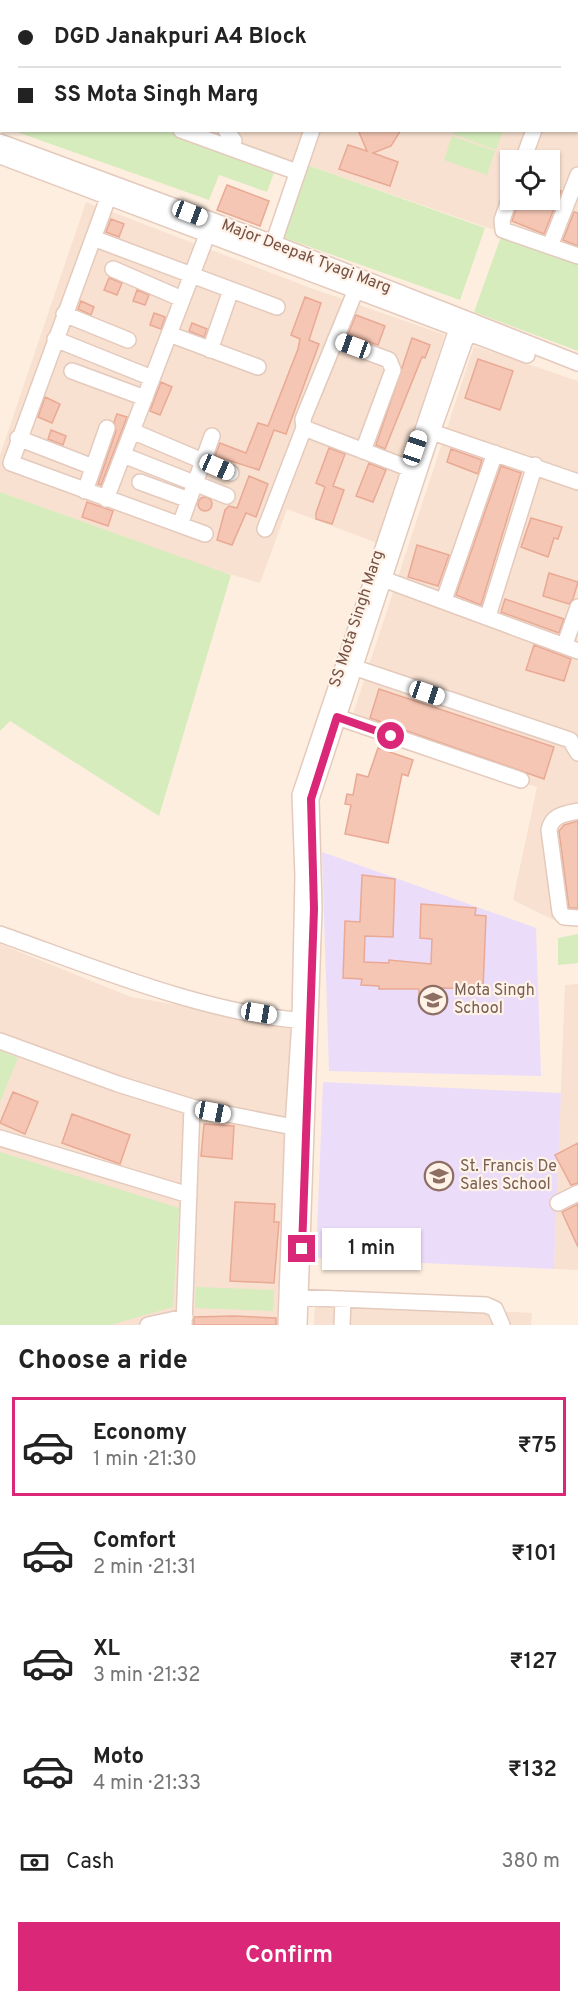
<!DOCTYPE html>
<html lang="en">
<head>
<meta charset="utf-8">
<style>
  body { margin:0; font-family:Overpass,sans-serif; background:#f6f6f6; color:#222; height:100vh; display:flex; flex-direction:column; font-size:22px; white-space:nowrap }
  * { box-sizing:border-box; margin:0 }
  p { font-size:20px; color:#767676 }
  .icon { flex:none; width:33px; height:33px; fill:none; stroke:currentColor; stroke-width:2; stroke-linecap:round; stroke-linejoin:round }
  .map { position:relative; height:1325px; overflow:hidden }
  .sheet { display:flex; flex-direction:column; background:#fff; flex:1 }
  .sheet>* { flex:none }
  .top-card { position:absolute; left:0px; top:0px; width:579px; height:132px; box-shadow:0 2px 4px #0004; display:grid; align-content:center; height:132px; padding:0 18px; background:#fff }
  .tools { position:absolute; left:500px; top:150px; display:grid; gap:12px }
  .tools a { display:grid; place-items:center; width:60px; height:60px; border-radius:0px; background:#fff; box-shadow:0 2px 4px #0004; font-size:30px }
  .end { position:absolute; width:27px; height:27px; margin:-14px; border:8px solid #db2777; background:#fff; box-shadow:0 0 0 3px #fff }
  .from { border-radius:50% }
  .bubble { position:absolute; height:42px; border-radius:0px; background:#fff; box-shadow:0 2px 4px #0004; font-size:20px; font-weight:600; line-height:42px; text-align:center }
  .car { position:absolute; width:18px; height:36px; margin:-18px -9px; border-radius:8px; box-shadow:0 0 4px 2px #0007; background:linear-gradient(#fff 24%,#345 0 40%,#fff 0 76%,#345 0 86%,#fff 0) }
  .top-card b { display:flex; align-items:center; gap:21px; height:57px; font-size:22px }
  .top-card b+b { border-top:2px solid #e0e0e0 }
  .top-card i { width:15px; height:15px; background:#222 }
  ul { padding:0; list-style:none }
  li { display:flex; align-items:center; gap:18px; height:99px; margin:0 12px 9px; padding:0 6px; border:3px solid transparent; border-radius:0px }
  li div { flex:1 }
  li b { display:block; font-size:22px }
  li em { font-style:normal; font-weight:600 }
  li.on { border-color:#db2777 }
  li>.icon { width:54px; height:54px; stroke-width:1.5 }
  h2 { padding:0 18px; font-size:27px; line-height:72px }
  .pay { display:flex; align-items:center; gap:15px; height:66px; padding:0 18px; font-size:22px }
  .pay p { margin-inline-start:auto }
  .action { display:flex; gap:12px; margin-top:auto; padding:12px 18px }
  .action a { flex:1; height:69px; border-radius:0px; background:#db2777; color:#fff; font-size:24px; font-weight:600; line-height:69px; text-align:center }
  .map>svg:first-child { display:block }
  .residential { fill:#f8e1d0; fill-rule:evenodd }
  .education { fill:#ebdcfa }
  .green { fill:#d6ecbd }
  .building { fill:#f5c6b4; stroke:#e9a994; stroke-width:1.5 }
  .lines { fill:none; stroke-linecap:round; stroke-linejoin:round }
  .minor-casing { stroke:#e4cabd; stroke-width:18 }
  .minor { stroke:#fff; stroke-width:15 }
  .route { stroke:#db2777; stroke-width:8 }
  .labels { text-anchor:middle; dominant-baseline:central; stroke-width:4.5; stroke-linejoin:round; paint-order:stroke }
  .street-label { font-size:16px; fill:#765045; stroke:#fff2e7 }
  .education-label { font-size:16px; fill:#785e54; stroke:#fff2e7; text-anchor:start }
</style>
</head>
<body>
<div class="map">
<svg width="578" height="1325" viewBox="0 0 578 1325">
  <rect width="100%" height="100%" fill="#feeedf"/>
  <path class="residential" d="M 88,0 L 578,0 L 578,259 L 307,165 L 290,162 L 209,131 L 578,130 L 578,2 L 86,2 ZM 510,160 L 549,160 L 549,200 L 510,200 Z
    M 86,202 L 308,287 L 445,335 L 377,543 L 287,509 L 260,583 L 206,567 L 0,492 L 0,455 Z
    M 474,346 L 578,381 L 578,921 L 562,924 L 513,900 L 537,787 L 350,723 Z
    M 0,944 L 131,997 L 291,1024 L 277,1325 L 0,1325 Z
    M 578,984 L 578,1270 L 554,1269 L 565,985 Z
    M 315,1302 L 532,1313 L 531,1325 L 314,1325 Z"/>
  <path class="education" d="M 322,852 L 536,928 L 541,1076 L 329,1071 Z
    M 323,1082 L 561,1093 L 554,1269 L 316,1258 Z"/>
  <path class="green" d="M 14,131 L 209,131 L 280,156 L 267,192 L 219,175 L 209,200 Z
    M 454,131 L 454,130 L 503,131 L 496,150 L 453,134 Z
    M 452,136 L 495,151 L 487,175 L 444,160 Z
    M 307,165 L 485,228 L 460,300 L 282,237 Z
    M 503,231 L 578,259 L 578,351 L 474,312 Z
    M 0,492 L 231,575 L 159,816 L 10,721 L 0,731 Z
    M 578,934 L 578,963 L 558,965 L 558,938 Z
    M 0,1050 L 18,1058 L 0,1102 Z
    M 0,1152 L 179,1208 L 173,1307 L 110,1325 L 0,1325 Z
    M 196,1287 L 274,1290 L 273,1311 L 195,1308 Z"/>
  <path class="building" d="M 358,130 L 401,130 L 391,146 L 373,153 L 398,162 L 390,186 L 339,169 L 348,145 L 367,151 Z
    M 227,185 L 269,201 L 260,226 L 217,210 Z
    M 549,186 L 561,191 L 544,234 L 512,221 L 519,200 L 549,200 Z
    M 574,212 L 578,213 L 578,246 L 563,240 Z
    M 111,219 L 124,224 L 119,237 L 106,232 Z
    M 109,278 L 122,283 L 117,295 L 104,290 Z
    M 137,290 L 149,295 L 145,305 L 133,301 Z
    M 305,297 L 321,303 L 309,340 L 319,344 L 286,434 L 274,430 L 259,470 L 215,456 L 220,443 L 246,453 L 258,423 L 268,426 L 298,349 L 300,339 L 291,335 Z
    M 81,301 L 94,307 L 91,315 L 78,309 Z
    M 154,313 L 165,317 L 161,329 L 150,325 Z
    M 356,315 L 385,326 L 378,345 L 348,334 Z
    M 192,323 L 207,329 L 204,337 L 189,331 Z
    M 412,338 L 430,345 L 425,358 L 422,357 L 385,449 L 376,445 Z
    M 478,359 L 513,371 L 500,410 L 465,398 Z
    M 161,382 L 172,387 L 160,415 L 150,411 Z
    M 45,397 L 60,404 L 52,423 L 38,417 Z
    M 117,414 L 127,417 L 101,485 L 98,484 L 116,431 L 114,422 Z
    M 51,430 L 66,436 L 63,445 L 48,439 Z
    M 329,448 L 345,454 L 333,486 L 344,490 L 332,524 L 316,519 L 316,513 L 325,487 L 316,483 Z
    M 451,449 L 482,460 L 478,474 L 447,462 Z
    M 369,463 L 386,470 L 373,502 L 356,496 Z
    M 501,466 L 521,473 L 481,605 L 456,595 Z
    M 249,476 L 268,484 L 256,517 L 246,513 L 232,545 L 217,540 L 225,510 L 229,506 L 237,508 Z
    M198 504a7 7 0 1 1 14 0a7 7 0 1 1-14 0Z
    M 87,502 L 113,511 L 108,526 L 82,517 Z
    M 531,518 L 562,527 L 558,539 L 554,538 L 548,557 L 521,547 Z
    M 417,545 L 449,555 L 438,586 L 408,577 Z
    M 549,573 L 578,582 L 573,599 L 569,604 L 543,596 Z
    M 505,599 L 564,619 L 559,633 L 501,612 Z
    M 534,645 L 571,659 L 564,681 L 526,670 Z
    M 379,689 L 554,747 L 544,779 L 370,718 Z
    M 378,748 L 413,760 L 408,776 L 402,774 L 388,843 L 345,834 L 351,805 L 345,804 L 347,794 L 353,795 L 357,774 L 368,777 Z
    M 578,821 L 578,908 L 569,908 L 559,831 L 564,825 Z
    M 362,875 L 395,879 L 393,937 L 365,936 L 364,962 L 389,963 L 389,960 L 431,964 L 432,939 L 420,938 L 421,904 L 476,908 L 475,915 L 486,916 L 483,989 L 441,988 L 440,998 L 419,997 L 419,989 L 379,989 L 379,986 L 361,985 L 362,979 L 343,978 L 345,921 L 360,922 Z
    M 13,1092 L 38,1102 L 25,1134 L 0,1123 Z
    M 72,1114 L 130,1135 L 120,1164 L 62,1143 Z
    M 204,1124 L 234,1126 L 232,1159 L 201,1156 Z
    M 578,1143 L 578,1183 L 571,1185 L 555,1155 Z
    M 235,1202 L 275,1204 L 274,1222 L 279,1222 L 274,1283 L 230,1281 Z
    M 578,1204 L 578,1247 L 562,1212 Z
    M 234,1316 L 276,1318 L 276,1325 L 194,1325 L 194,1317 Z"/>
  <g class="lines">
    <g class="minor-casing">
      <path id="minor" d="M 255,0 L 257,2
        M 414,0 L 415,2
        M 519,0 L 521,2
        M 569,0 L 570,2
        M 152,2 L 154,0
        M 578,11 L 578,12
        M 0,69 L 2,69
        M 181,130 L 297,172
        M 226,130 L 234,141
        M 0,142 L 273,243 L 578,363
        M 0,156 L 527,355
        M 523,160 L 534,130
        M 109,195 L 11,463 L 205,534
        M 510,197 L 502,220 L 503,230 L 578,256
        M 93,238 L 277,307
        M 550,246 L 578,175
        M 270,253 L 312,130
        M 113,269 L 182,299
        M 64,314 L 128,340
        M 169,334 L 258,367
        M 55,339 L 152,378
        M 335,340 L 389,360 L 393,370 L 363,451
        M 210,350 L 231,290
        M 72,371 L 145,398
        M 304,428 L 408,468
        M 132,431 L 231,473
        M 432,432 L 578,482
        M 18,438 L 93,467
        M 123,455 L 227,496
        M 140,482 L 189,500
        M 85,491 L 107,428
        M 106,499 L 207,235
        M 180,525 L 212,436
        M 265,529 L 304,428 L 303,419 L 355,292
        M 375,576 L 578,651
        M 444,600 L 495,453
        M 488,616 L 535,465
        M 565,644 L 578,607
        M 353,667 L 570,740 L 578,753
        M 337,717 L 521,780
        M 578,811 C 564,814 552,815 549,830 L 560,912 L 564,917 L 578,918
        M 0,934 C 93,967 211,1016 310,1021
        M 0,1041 L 118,1084 L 192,1107 L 293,1127
        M 0,1138 L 189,1195
        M 558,1203 L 578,1193
        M 290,1297 L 486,1305 L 495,1309 L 502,1325
        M 148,1325 L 185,1317
        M 184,1325 L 192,1107
        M 286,1325 L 293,1127 L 300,1021 L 303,876 L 300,795 L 461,317
        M 299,1325 L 314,909 L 311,799 L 432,432 L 472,321
        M 342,1325 L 343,1299"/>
    </g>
    <use href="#minor" class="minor"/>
  </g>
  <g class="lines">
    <path class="route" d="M 302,1249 L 314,909 L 311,799 L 337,717 L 391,736"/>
  </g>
  <defs>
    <g id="school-ring" transform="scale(1.5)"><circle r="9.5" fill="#fff2e7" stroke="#8d6e63" stroke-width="1.5"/><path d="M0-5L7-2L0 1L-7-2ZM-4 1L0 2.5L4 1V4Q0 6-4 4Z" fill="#8d6e63"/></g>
  </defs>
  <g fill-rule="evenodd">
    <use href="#school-ring" x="433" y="1000"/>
    <use href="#school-ring" x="439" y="1176"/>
  </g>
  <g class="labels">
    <g class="street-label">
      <text transform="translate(306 257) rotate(21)">Major Deepak Tyagi Marg</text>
      <text transform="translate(357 619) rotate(-72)">SS Mota Singh Marg</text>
    </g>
    <g class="education-label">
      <text x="454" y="991">Mota Singh<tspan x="454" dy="18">School</tspan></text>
      <text x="460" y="1167">St. Francis De<tspan x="460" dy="18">Sales School</tspan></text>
    </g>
  </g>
</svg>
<div class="tools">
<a><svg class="icon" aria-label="locate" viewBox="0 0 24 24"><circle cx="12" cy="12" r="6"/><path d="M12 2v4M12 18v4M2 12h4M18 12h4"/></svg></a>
</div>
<i class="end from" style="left:391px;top:736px"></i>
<i class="end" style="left:302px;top:1249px"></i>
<div class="bubble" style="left:322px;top:1228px;width:99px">1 min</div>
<i class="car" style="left:190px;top:213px;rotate:111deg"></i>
<i class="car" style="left:353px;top:346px;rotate:290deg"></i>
<i class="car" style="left:415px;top:448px;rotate:19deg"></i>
<i class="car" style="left:217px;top:467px;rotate:114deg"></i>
<i class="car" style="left:427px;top:693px;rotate:109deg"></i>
<i class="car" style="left:259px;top:1013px;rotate:100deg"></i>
<i class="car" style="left:213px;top:1112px;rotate:101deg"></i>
<div class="top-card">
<b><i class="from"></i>DGD Janakpuri A4 Block</b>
<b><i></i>SS Mota Singh Marg</b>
</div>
</div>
<section class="sheet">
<h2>Choose a ride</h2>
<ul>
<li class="on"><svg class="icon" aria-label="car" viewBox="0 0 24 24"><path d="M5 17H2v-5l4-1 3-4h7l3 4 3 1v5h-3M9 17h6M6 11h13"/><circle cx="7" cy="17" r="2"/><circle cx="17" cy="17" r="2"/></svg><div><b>Economy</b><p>1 min · 21:30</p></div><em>₹75</em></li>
<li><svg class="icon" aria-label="car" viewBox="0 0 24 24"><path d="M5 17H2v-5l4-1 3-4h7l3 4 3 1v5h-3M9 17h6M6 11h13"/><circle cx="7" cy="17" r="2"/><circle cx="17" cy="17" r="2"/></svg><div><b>Comfort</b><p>2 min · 21:31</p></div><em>₹101</em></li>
<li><svg class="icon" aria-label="car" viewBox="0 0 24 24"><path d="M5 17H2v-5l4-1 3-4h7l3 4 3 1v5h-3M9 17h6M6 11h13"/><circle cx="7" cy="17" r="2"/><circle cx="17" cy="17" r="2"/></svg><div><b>XL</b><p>3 min · 21:32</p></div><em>₹127</em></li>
<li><svg class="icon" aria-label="car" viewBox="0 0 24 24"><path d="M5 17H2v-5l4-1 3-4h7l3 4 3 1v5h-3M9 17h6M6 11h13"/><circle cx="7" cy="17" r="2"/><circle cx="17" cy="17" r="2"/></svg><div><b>Moto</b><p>4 min · 21:33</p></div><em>₹132</em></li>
</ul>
<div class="pay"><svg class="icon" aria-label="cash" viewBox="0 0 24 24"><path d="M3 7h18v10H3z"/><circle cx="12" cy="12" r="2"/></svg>Cash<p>380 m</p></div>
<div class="action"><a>Confirm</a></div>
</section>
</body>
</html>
